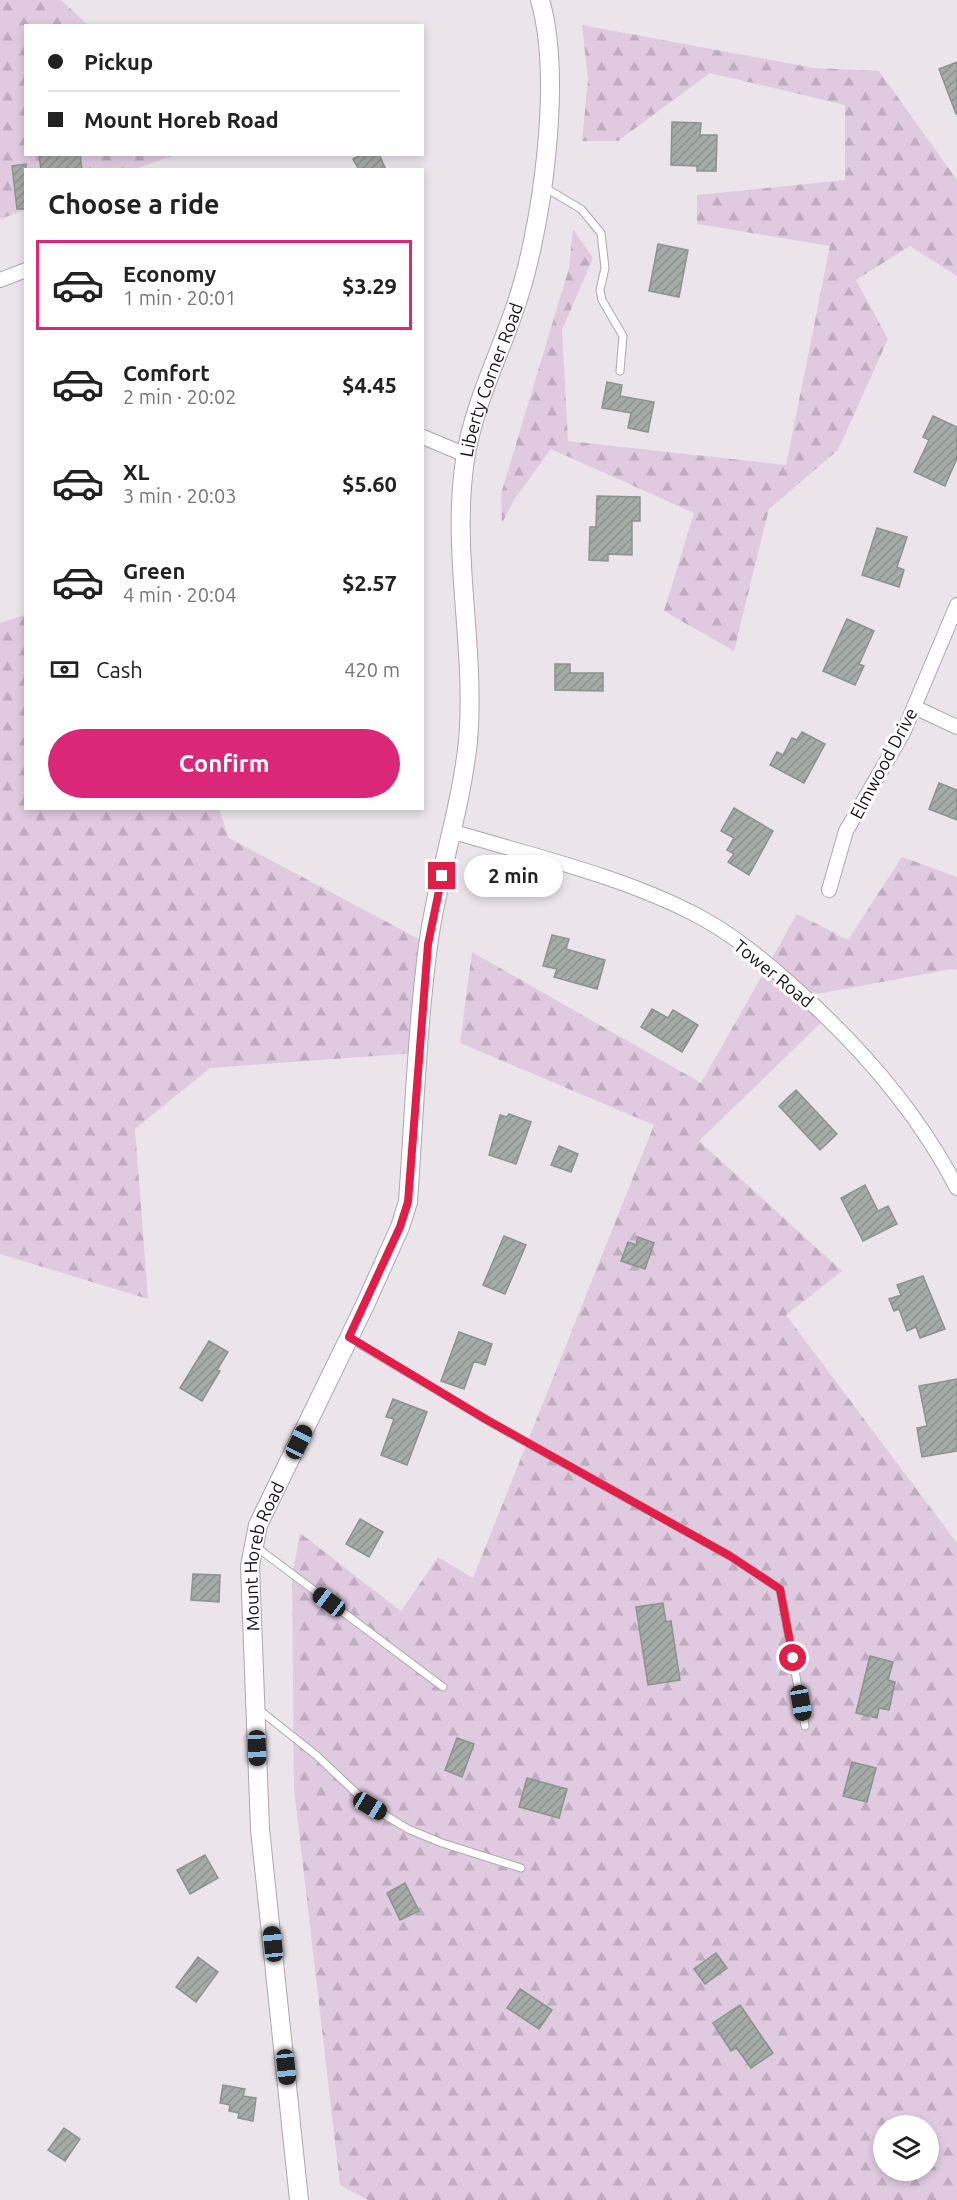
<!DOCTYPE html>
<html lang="en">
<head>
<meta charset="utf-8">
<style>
  body { margin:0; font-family:Ubuntu,sans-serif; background:#f6f6f6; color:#222; height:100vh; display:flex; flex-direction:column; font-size:22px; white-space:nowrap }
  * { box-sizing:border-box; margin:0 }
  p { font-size:20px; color:#767676 }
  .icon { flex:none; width:33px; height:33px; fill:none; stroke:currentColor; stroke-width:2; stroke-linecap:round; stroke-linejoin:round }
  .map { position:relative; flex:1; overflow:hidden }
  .panel { position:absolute; left:24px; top:168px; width:400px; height:642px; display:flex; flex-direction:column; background:#fff; border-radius:0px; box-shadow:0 3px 9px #0003 }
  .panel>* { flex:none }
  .hud { position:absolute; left:24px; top:24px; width:400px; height:132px; border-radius:0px; box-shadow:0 3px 9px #0003; display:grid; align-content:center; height:132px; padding:0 24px; background:#fff }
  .fabs { position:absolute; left:873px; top:2115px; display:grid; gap:12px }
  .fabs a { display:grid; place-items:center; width:66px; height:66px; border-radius:50%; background:#fff; box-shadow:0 3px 9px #0003; font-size:30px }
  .end { position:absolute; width:27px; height:27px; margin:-14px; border:8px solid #e11d48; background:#fff; box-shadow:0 0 0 3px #fff }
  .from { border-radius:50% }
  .bubble { position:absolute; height:42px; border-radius:21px; background:#fff; box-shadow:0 3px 9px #0003; font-size:20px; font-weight:700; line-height:42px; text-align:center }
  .car { position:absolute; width:18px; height:36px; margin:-18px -9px; border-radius:8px; box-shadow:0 0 4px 2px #0007; background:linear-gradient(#222 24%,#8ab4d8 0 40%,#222 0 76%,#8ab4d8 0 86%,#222 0) }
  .hud b { display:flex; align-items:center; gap:21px; height:57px; font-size:22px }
  .hud b+b { border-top:2px solid #e0e0e0 }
  .hud i { width:15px; height:15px; background:#222 }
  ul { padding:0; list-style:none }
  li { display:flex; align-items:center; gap:18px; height:90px; margin:0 12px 9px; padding:0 12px; border:3px solid transparent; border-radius:0px }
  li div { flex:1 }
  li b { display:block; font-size:22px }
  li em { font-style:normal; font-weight:700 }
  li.selected { border-color:#db2777 }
  li>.icon { width:54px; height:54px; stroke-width:1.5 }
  h2 { padding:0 24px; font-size:27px; line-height:72px }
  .pay { display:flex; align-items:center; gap:15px; height:66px; padding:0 24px; font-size:22px }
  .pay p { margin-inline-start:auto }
  .button { display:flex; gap:12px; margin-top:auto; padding:12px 24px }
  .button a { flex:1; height:69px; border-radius:36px; background:#db2777; color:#fff; font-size:24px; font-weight:700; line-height:69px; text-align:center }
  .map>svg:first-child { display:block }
  .forest { fill:url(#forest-firs); fill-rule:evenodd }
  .building { fill:url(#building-hatch); stroke:#8c928d; stroke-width:1.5 }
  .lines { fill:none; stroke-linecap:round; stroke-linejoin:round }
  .lane-casing { stroke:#aca7ac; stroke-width:9 }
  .street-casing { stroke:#aca7ac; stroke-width:16 }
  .secondary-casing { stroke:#aca7ac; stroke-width:20 }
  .lane { stroke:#fff; stroke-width:7 }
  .street { stroke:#fff; stroke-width:14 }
  .secondary { stroke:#fff; stroke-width:18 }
  .route { stroke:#e11d48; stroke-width:8 }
  .labels { text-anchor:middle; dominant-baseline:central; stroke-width:6; stroke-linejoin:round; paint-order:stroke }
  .street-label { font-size:18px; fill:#141214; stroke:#fff }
</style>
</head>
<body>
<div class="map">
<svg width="957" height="2200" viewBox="0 0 957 2200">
  <defs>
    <pattern id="forest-firs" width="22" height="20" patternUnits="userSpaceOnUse" patternTransform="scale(1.5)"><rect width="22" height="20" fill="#e0cae0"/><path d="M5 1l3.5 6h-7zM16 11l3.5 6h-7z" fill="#bfacbf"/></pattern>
    <pattern id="building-hatch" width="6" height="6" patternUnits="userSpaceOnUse" patternTransform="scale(1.5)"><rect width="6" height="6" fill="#a5aba6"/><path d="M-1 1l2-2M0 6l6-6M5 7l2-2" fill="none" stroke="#8d928e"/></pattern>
  </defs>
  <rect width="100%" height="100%" fill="#ebe5eb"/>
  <path class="forest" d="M 0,0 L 61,0 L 88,25 L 26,26 L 26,154 L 175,155 L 135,169 L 26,170 L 25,210 L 0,219 Z
    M 582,25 L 814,68 L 879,71 L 957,180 L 957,276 L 910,246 L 856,280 L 888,339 L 838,450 L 769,509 L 734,651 L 664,611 L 694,513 L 551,449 L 514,500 L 502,523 L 501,494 L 569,268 L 573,229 L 593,258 L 562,330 L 568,441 L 786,465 L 830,246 L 697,224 L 697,195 L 845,180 L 845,105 L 710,73 L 618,141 L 582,141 L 588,80 Z
    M 25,615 L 26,808 L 219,809 L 229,838 L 428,944 L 417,1053 L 210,1068 L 135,1129 L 148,1299 L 0,1254 L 0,623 Z
    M 902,857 L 957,877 L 957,970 L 952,969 L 812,995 L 830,1014 L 699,1141 L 842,1271 L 786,1315 L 957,1543 L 957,2200 L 368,2200 L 340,2185 L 294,1788 L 292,1577 L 300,1533 L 401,1611 L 438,1557 L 473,1578 L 654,1125 L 460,1043 L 472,952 L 701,1083 L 797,914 L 848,940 ZM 884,2126 L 928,2126 L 928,2170 L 884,2170 Z"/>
  <path class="building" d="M 957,62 L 957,114 L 956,114 L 939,69 Z
    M 672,122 L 701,123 L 700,135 L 717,135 L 716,171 L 697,171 L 697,166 L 671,165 Z
    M 39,154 L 80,154 L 82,170 L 41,170 Z
    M 362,154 L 379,154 L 386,170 L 359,170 L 353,159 Z
    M 26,164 L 26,209 L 17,209 L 12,166 Z
    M 658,244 L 688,250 L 679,297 L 649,291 Z
    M 607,382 L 622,385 L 620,396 L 654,402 L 648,432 L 628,428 L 631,413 L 602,408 Z
    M 933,416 L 957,427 L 957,458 L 945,486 L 914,472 L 929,440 L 923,437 Z
    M 597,496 L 640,497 L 640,521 L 632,521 L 632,555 L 608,554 L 608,561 L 589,560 L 590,527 L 596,527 Z
    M 877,528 L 907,537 L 897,567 L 904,570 L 899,587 L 862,575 Z
    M 847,619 L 874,631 L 859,664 L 864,666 L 855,685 L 823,671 Z
    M 555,664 L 570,664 L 570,673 L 603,673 L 603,691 L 555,690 Z
    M 802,732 L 825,744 L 804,783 L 770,765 L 777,752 L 783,755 L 792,738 L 797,740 Z
    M 939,783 L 957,790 L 957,820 L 929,809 Z
    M 734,808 L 773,831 L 749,875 L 728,862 L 734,854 L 727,850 L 734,838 L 721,831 Z
    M 552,935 L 569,939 L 566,949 L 605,960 L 597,989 L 554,977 L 557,969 L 543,966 Z
    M 652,1009 L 668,1018 L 673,1010 L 698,1025 L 682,1052 L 641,1027 Z
    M 796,1090 L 837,1134 L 820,1150 L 779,1106 Z
    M 509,1114 L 531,1122 L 516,1164 L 489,1155 L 500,1115 L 507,1117 Z
    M 559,1146 L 578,1154 L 571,1172 L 551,1165 Z
    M 865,1185 L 878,1211 L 888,1206 L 897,1224 L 863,1241 L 841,1198 Z
    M 504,1236 L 526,1245 L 505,1294 L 483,1285 Z
    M 638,1237 L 654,1243 L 645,1269 L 621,1261 L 628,1242 L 636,1245 Z
    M 923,1276 L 945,1329 L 920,1338 L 916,1327 L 907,1331 L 899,1309 L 894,1311 L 889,1299 L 901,1295 L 897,1285 Z
    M 459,1332 L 492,1344 L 485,1365 L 474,1361 L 464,1389 L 441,1381 Z
    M 209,1341 L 228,1352 L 217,1370 L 220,1371 L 202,1401 L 180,1388 Z
    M 957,1379 L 957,1451 L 922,1457 L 917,1428 L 927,1426 L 919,1386 Z
    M 393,1399 L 427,1412 L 407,1465 L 381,1455 L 394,1419 L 386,1417 Z
    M 360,1519 L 383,1532 L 369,1557 L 346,1544 Z
    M 193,1574 L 220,1575 L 219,1602 L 191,1600 Z
    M 663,1603 L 666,1622 L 671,1621 L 680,1680 L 648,1685 L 636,1607 Z
    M 870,1656 L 893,1662 L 888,1680 L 895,1682 L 889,1710 L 879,1708 L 877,1718 L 856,1713 Z
    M 457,1738 L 474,1744 L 462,1777 L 445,1770 Z
    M 852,1762 L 876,1768 L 867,1802 L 843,1796 Z
    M 527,1778 L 567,1789 L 559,1818 L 519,1807 Z
    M 205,1855 L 218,1878 L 190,1894 L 177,1870 Z
    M 405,1883 L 419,1911 L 400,1920 L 387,1893 Z
    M 716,1953 L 727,1968 L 705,1984 L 694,1969 Z
    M 198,1957 L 218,1972 L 196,2002 L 176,1987 Z
    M 520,1989 L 552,2010 L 539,2029 L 507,2008 Z
    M 740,2005 L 773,2053 L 751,2068 L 736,2047 L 731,2051 L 713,2023 Z
    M 223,2085 L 245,2089 L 243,2096 L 256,2098 L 253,2121 L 238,2118 L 239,2113 L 229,2111 L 230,2105 L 220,2103 Z
    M 64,2128 L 80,2139 L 65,2161 L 48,2150 Z"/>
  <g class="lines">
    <g class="lane-casing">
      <path id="lane" d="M 544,187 L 581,209 L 601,233 L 605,268 L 600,290 L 602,300 L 623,336 L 620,371
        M 351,1339 L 487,1420 L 730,1556 L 780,1589 L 805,1726
        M 255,1546 L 443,1687
        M 257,1708 L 316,1755 L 370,1806 L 408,1829 L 442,1843 L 521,1868"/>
    </g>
    <g class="street-casing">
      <path id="street" d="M 0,280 L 26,270
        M 423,437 L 466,455
        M 914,707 L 957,727
        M 451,831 C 533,856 623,876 700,917 C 735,936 765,961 795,988 C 859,1045 917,1111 957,1188
        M 829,890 L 846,831 L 903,733 L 957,605"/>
    </g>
    <g class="secondary-casing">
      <g id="secondary">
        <path id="s1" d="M 299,2200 L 260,1829 L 250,1566 L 258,1525 L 365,1305 L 400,1227 L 408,1202 C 414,1117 417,1031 428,946 C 437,877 461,810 468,741 C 476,647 451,553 465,460 C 473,407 498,358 515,308 C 542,231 563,79 540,0"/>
      </g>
    </g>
    <use href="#lane" class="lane"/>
    <use href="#street" class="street"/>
    <use href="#secondary" class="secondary"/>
  </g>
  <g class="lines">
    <path class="route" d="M 442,876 L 428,944 L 408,1202 L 400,1227 L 349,1337 L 487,1420 L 730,1556 L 780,1589 L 793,1658"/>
  </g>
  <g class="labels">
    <g class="street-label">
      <text stroke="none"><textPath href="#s1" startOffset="1866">Liberty Corner Road</textPath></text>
      <text transform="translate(883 763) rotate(-62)">Elmwood Drive</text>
      <text transform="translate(774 973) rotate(39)">Tower Road</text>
      <text stroke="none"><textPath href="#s1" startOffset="648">Mount Horeb Road</textPath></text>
    </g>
  </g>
</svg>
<div class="fabs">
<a><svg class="icon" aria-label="layers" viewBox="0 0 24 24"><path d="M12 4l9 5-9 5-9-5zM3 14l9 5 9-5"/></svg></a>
</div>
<i class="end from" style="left:793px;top:1658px"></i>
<i class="end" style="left:442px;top:876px"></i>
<div class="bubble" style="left:464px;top:855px;width:99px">2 min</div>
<i class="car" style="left:299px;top:1442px;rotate:26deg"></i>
<i class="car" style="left:329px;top:1602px;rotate:307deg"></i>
<i class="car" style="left:801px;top:1703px;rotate:170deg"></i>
<i class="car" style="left:257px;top:1748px;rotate:178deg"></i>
<i class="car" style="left:370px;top:1806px;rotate:121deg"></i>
<i class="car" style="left:273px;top:1944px;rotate:354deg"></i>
<i class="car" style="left:286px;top:2067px;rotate:174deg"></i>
<div class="hud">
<b><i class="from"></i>Pickup</b>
<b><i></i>Mount Horeb Road</b>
</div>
<section class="panel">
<h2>Choose a ride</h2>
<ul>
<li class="selected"><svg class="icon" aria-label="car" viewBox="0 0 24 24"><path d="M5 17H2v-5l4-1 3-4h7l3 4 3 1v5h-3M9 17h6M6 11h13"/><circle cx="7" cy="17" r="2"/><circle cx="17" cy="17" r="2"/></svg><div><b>Economy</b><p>1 min · 20:01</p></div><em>$3.29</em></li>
<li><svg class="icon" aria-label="car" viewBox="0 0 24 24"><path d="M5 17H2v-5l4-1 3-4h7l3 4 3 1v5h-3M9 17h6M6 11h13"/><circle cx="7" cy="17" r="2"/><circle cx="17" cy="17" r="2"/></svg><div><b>Comfort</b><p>2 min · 20:02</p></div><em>$4.45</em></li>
<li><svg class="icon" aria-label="car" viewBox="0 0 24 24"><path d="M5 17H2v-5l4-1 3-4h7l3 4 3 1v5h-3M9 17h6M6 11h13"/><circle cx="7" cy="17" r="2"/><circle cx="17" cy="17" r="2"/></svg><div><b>XL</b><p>3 min · 20:03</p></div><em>$5.60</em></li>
<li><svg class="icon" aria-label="car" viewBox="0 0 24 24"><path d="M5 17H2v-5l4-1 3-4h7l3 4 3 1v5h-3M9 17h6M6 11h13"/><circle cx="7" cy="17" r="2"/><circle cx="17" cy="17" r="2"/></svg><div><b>Green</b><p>4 min · 20:04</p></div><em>$2.57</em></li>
</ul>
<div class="pay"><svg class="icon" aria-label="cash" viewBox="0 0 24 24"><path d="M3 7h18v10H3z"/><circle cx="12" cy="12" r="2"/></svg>Cash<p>420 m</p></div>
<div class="button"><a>Confirm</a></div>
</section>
</div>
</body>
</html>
